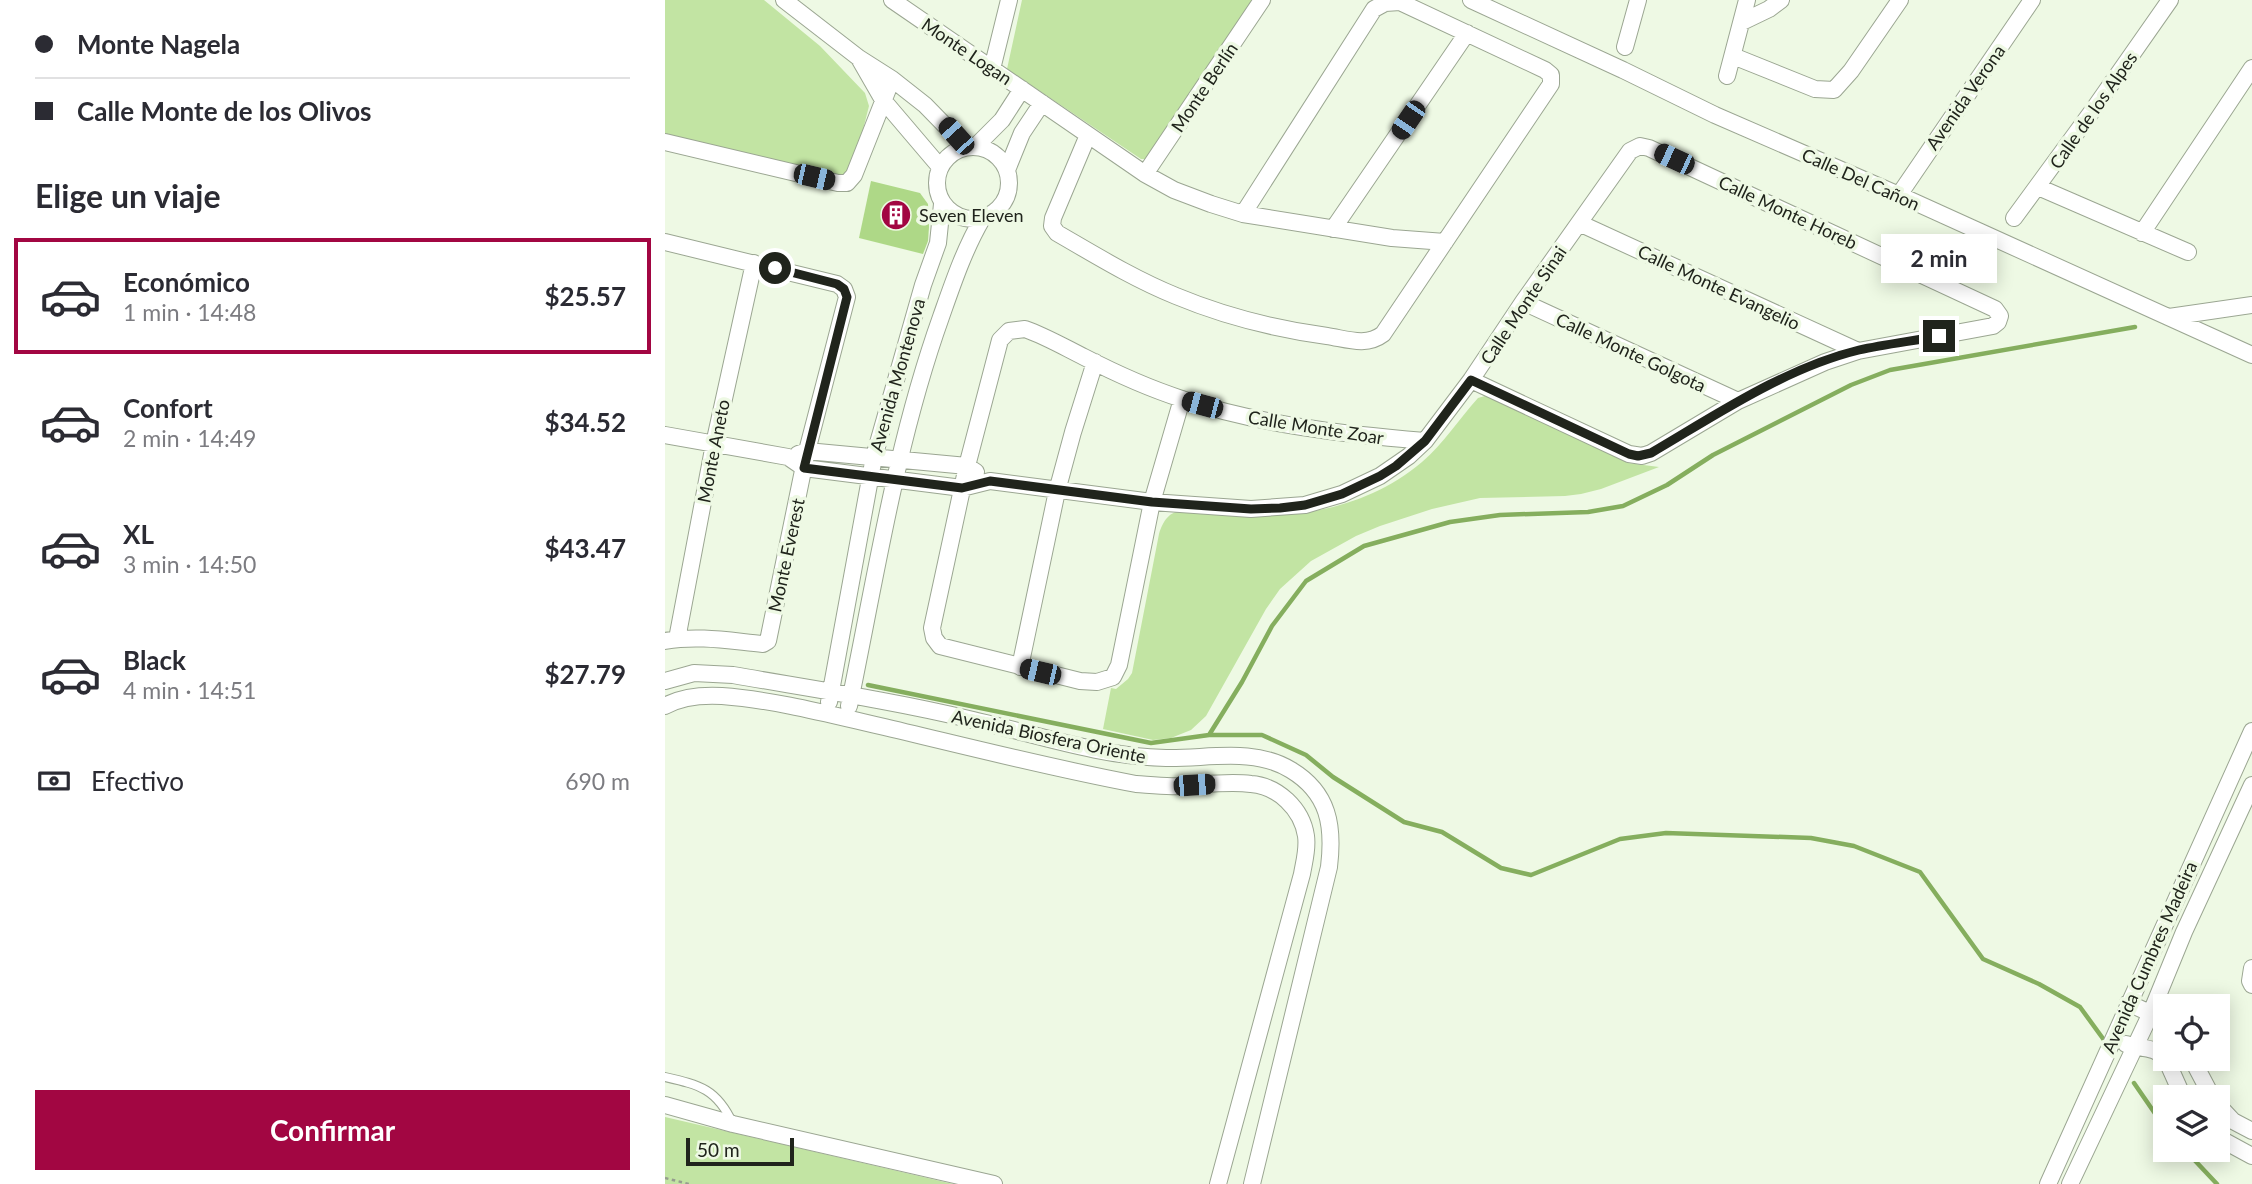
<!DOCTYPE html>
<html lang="es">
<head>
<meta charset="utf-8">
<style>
  body { margin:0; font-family:Lato,sans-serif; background:#f7f7f7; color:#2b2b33; height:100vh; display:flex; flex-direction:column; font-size:26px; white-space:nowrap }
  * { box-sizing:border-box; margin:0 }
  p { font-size:23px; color:#7c7c81 }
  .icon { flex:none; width:38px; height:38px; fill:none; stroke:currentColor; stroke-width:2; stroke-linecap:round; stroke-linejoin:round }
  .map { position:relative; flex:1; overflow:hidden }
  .drawer { display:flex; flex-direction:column; background:#fff; width:665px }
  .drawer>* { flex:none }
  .top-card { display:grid; align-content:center; height:154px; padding:0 35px; background:#fff }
  .fabs { position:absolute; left:1488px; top:994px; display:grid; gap:14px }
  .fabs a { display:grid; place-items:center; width:77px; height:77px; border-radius:0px; background:#fff; box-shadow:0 4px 18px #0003; font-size:35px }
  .scale { position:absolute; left:21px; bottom:18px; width:108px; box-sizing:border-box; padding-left:7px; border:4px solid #20241c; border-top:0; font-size:19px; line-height:24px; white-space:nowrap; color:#20241c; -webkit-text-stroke:5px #eef9e4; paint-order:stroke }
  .end { position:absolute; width:32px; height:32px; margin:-16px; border:9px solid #20241c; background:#fff; box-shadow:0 0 0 4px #fff }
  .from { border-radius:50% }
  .bubble { position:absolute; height:49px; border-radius:0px; background:#fff; box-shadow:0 4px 18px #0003; font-size:23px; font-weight:700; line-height:49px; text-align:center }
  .car { position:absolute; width:21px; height:42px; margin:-21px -10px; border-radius:9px; box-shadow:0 0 5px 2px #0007; background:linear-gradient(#222 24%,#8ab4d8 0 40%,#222 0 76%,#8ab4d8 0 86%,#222 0) }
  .top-card b { display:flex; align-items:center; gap:24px; height:66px; font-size:26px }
  .top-card b+b { border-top:2px solid #e1e1e2 }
  .top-card i { width:18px; height:18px; background:#2b2b33 }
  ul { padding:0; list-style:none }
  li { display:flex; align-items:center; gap:21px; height:116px; margin:0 14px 10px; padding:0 21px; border:4px solid transparent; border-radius:0px }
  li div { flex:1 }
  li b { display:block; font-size:26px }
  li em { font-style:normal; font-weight:700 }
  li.active { border-color:#a20642 }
  li>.icon { width:63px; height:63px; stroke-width:1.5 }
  h2 { padding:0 35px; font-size:32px; line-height:84px }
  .pay { display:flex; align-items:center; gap:18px; height:77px; padding:0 35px; font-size:26px }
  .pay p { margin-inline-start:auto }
  .cta { display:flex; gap:14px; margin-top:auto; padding:14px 35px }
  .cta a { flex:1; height:80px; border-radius:0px; background:#a20642; color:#fff; font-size:28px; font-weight:700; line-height:80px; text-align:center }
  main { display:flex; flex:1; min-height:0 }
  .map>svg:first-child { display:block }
  .green { fill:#c2e4a3 }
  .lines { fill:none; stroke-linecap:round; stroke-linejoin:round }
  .stream { stroke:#85ae5e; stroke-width:4.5 }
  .building { fill:#aed887 }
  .lane-casing { stroke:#9ba692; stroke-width:10 }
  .street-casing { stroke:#9ba692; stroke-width:18 }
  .path { stroke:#959d8e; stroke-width:2.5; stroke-dasharray:3.5 3.5; stroke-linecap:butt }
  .lane { stroke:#fff; stroke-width:8 }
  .street { stroke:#fff; stroke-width:16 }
  .route { stroke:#20241c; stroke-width:9 }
  .labels { text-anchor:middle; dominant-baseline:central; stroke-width:7; stroke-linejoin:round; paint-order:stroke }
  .street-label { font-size:18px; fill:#20241c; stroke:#eef9e4 }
  .poi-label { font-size:18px; fill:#20241c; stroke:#eef9e4; text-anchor:start }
</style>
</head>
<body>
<main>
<section class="drawer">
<div class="top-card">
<b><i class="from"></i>Monte Nagela</b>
<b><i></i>Calle Monte de los Olivos</b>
</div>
<h2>Elige un viaje</h2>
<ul>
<li class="active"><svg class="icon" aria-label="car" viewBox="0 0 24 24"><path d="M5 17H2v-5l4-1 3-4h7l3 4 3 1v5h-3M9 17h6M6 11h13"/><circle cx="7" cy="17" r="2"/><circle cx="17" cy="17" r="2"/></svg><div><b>Económico</b><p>1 min · 14:48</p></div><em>$25.57</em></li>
<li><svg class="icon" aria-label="car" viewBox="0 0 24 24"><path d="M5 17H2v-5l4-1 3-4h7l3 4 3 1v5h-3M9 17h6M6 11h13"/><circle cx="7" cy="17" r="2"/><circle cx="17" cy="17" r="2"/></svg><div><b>Confort</b><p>2 min · 14:49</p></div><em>$34.52</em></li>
<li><svg class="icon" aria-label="car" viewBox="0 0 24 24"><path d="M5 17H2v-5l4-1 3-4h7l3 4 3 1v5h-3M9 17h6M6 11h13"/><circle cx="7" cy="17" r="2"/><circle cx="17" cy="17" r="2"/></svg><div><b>XL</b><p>3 min · 14:50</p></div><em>$43.47</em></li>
<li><svg class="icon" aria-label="car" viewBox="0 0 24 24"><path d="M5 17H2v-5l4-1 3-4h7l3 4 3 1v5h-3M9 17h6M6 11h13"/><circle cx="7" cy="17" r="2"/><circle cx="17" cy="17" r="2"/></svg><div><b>Black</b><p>4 min · 14:51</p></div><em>$27.79</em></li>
</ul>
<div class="pay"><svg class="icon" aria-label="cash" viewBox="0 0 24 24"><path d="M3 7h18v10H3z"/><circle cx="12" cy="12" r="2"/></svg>Efectivo<p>690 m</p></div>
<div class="cta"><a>Confirmar</a></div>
</section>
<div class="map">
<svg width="1587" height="1184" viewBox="0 0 1587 1184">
  <rect width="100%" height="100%" fill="#eef9e4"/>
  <path class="green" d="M 0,0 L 99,0 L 155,46 L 200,93 L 204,106 L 188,169 L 174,177 L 0,136 Z
    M 357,0 L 588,0 L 483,159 L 476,159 L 342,69 Z
    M 820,396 L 837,401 L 963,463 L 994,467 L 936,489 L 916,494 L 900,496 L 815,498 L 767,509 L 715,526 L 691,536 L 646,561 L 615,589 L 601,609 L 541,716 L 526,730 L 506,738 L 488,740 L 438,729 L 446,688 L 451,689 L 463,679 L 467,673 L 494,534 C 498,521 504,511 518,511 C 534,514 550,514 566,515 C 635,519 702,508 757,462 C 779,443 794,419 813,398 Z
    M 0,1117 L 288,1184 L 0,1184 Z"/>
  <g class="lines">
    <path class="stream" d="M 203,685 L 486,743 L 544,735 L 597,735 L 641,755 L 668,777 L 739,822 L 777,832 L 836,868 L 866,875 L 955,839 L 1001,833 L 1146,838 L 1189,846 L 1255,872 L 1318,959 L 1374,984 L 1415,1007 L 1439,1040
      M 544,735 L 577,682 L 607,626 L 641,581 L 699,546 L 785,522 L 835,515 L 923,512 L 958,506 L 1002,485 L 1048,455 L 1186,385 L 1225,370 L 1470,327
      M 1469,1083 L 1500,1128
      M 1520,1150 L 1552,1184"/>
  </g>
  <path class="building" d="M 206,181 L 255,193 L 263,204 L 264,227 L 263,241 L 258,254 L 194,238 Z"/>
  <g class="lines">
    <g class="lane-casing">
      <path id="lane" d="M 0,1077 C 35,1085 52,1089 68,1124"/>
    </g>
    <g class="street-casing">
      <path id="street" d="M 119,0 L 194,58 L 227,79 L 260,105 L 301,147
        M 227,0 L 480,174 L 509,190 L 546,204 L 578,214 L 727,238 L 780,242
        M 806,0 L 958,70 L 1050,115 L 1234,195 L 1587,355
        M 1077,22 L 1104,9 L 1116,0
        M 960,47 L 973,0
        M 1068,56 L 1150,89 L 1169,90 L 1186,71 L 1235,0
        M 195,60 L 218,100 L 275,167
        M 327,69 L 344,0
        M 1062,76 L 1082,0
        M 423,135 L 388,218 L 387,226 L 392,233 C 430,255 469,279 511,296 C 559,316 611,329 662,336 C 682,339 701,347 718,334 L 886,84 L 886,75 L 880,70 L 735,2 L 720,3 L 709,9 L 578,214
        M 0,142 L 173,183 L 182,183 L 189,175 L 227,79
        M 311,146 L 337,120 L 357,89
        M272 183a36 36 0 1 1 72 0a36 36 0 1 1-72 0Z
        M 342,170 L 357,133 L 377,103
        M 480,174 L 597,0
        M 1373,187 L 1523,252
        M 1234,195 L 1367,0
        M 1349,218 L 1428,110 L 1505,0
        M 914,223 L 1193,351
        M 668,229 L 802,33
        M 1477,233 L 1587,68
        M 0,242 L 172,284 L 179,289 L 182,297 L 142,451 L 103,641 L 98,644 C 65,641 33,635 0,641
        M 858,302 L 1073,401
        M 1504,317 L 1587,305
        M 517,399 L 487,502 L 454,665 L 448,677 L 432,682 L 415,681 L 275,646 L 269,638 L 267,628 L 302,466 L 335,340 L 344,331 L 360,329 C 380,336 399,347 419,357 C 450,373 483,388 517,399 C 595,425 678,434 760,441
        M 0,435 L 123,457 L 139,468 L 297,488 L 325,481 L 487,502 L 586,509 L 640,505 L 677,494 L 715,476 L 744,456 L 760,441 L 806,380 L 858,302 L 965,151 L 975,146 L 984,148 L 1330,309 L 1335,316 L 1333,322 L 1328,326 L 1193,351 L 1160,362 L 1073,401 L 986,453 L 977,456 L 964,454 L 806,380
        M 133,454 L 142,451 L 302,466 L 311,472
        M 12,639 L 49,444 L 89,263
        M 355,667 L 392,491 L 408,432 L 430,362
        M 0,681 L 29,673 L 68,675 C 148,689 229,701 308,720 C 370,734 437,757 501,758 C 542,759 589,747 626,770 C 664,793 669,826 664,867 L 587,1184
        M 164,702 L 209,457 L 258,285 L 273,243 L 277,204
        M 0,706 C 16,697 39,695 57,696 C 110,700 163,714 215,726 C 300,746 385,768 471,784 C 485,785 500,787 514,786 C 538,785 562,781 586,784 C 613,786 637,809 641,836 C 643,849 639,862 637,874 L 553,1184
        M 184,706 C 211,576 231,443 276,317 C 288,283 299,250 317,219
        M 1587,968 L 1585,981 L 1587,985
        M 1463,1003 L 1500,1020
        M 1461,1044 C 1474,1049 1490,1046 1500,1058
        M 1501,1059 L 1518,1097
        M 1527,1059 L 1547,1097
        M 1552,1104 L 1568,1121 L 1587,1131
        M 0,1105 L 68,1124 L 329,1184
        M 1552,1137 L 1587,1156
        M 1383,1184 L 1587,731
        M 1405,1184 L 1485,1015 L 1519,932 L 1587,785"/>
    </g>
    <path class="path" d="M 0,1178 L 24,1184"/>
    <use href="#lane" class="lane"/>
    <use href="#street" class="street"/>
  </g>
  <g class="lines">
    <path class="route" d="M 110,268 L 172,284 L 179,289 L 182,297 L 139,468 L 297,488 L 325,481 L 487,502 L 586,509 L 615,508 L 640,505 L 677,494 L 715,476 L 731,466 L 760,441 L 806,380 L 964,454 L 973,456 L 986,453 C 1051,415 1120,368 1194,350 C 1221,344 1248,341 1274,336"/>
  </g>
  <defs>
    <g id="building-disc" transform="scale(1.575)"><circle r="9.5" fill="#a20642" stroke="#eef9e4"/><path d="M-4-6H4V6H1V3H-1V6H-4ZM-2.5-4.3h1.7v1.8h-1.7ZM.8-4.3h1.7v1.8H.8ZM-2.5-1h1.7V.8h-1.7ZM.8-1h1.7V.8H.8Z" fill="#fff"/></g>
  </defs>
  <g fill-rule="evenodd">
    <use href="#building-disc" x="231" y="215"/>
  </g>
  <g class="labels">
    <g class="street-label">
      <text transform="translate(302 51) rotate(34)">Monte Logan</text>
      <text transform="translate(539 87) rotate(-56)">Monte Berlín</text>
      <text transform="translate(1300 97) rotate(-55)">Avenida Verona</text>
      <text transform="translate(1428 110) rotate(-55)">Calle de los Alpes</text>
      <text transform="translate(1196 179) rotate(24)">Calle Del Cañon</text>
      <text transform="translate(1123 212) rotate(25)">Calle Monte Horeb</text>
      <text transform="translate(1054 287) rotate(25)">Calle Monte Evangelio</text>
      <text transform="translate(858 305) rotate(-56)">Calle Monte Sinai</text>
      <text transform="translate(966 352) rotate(25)">Calle Monte Golgota</text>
      <text transform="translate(232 375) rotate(-74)">Avenida Montenova</text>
      <text transform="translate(651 427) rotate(9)">Calle Monte Zoar</text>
      <text transform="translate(48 451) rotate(-79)">Monte Aneto</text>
      <text transform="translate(121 555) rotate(-78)">Monte Everest</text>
      <text transform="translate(384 736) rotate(12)">Avenida Biosfera Oriente</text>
      <text transform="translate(1484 957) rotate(-66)">Avenida Cumbres Madeira</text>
    </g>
    <g class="poi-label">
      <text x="254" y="215">Seven Eleven</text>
    </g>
  </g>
</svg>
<div class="fabs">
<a><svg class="icon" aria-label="locate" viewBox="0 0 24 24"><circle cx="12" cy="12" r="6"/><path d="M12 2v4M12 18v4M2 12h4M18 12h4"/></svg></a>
<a><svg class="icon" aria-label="layers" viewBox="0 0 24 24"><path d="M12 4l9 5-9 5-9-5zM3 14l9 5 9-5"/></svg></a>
</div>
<div class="scale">50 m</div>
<i class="end from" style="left:110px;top:268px"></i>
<i class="end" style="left:1274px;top:336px"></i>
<div class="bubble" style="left:1216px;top:234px;width:116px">2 min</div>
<i class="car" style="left:743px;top:120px;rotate:214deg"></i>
<i class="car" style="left:291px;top:136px;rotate:318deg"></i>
<i class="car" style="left:1009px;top:159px;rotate:295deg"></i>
<i class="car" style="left:149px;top:177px;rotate:103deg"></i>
<i class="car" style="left:537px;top:405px;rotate:285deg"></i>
<i class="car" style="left:375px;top:672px;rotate:283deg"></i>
<i class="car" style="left:529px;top:785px;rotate:86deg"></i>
</div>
</main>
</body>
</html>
